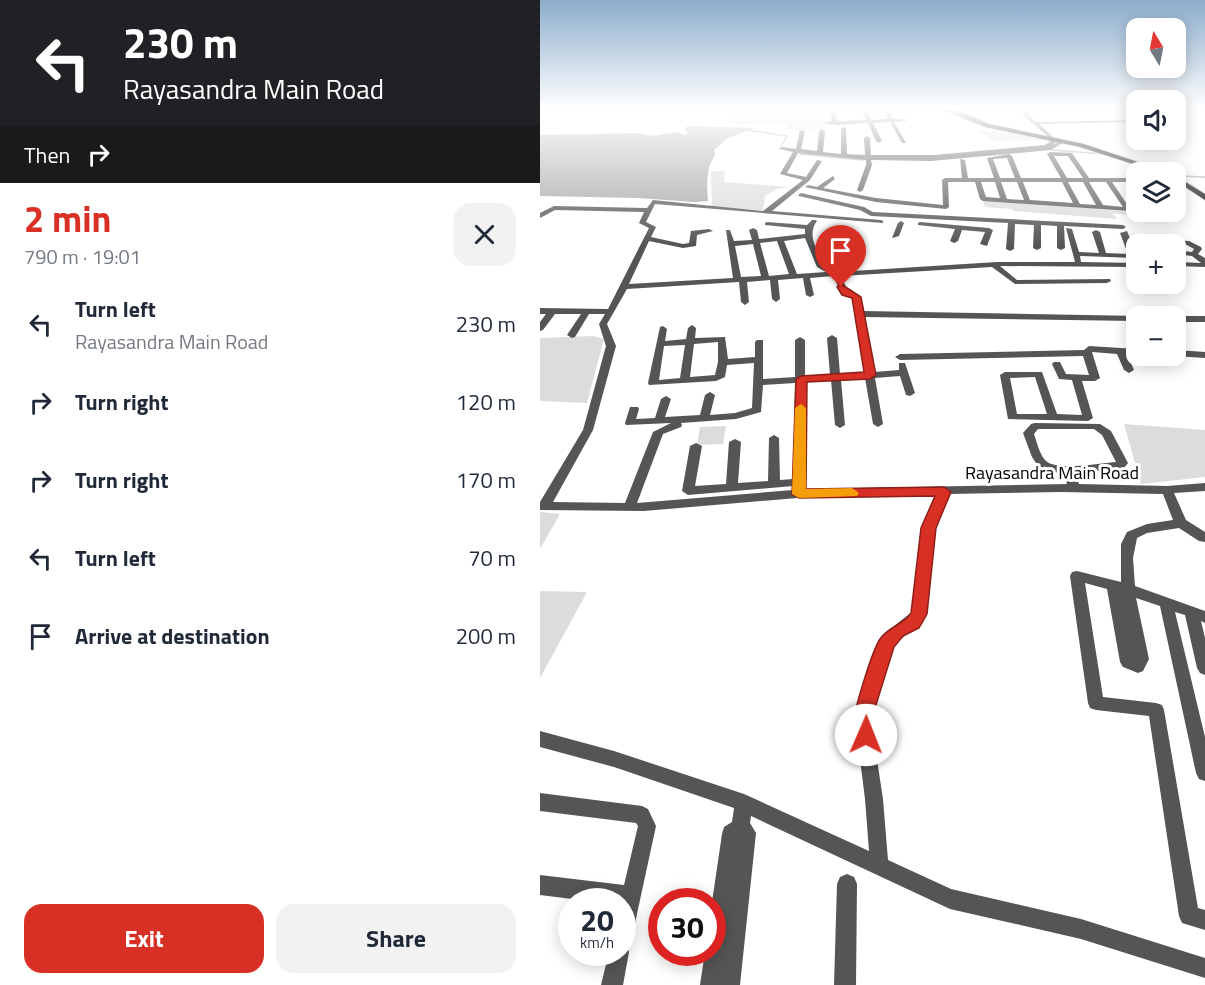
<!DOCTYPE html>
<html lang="en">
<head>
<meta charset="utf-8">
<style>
	:root { --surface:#fff; --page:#f2f2f3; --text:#1f2937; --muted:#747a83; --accent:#d93025 }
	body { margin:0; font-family:"Titillium Web",sans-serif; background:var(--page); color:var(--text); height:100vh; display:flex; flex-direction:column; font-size:22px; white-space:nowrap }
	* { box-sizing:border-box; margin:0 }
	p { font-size:20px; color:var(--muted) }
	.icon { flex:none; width:33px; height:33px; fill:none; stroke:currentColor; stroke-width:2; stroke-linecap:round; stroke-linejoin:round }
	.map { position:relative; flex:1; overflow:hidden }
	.sheet { display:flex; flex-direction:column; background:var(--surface); width:540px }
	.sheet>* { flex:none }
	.banner { background:#202124; color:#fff; overflow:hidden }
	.needle { width:39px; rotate:350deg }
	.tools { position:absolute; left:586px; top:18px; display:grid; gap:12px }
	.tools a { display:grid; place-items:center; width:60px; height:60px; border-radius:12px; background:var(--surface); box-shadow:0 3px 15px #0003; font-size:30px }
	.speed { position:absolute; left:18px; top:888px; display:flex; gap:12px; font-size:30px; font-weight:700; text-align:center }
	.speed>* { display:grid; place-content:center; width:78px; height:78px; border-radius:50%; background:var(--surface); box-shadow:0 3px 15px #0003; line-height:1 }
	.speed small { font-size:15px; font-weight:400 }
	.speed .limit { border:9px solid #d22; background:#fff; color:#111 }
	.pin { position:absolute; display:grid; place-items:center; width:51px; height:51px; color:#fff; margin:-62px -26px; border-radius:50% 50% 50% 0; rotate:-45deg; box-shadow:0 0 6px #0007 }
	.pin .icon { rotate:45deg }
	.me { position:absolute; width:66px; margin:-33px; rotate:1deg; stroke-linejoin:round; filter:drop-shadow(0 0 4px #0008) }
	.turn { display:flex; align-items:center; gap:21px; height:126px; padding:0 24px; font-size:27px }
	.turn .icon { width:78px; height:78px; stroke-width:2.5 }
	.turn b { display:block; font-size:42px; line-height:51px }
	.then { display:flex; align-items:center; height:57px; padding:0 24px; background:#0003; gap:12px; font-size:22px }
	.round { display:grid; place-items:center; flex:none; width:63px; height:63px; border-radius:18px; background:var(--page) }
	.overview { display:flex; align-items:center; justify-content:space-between; height:102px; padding:0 24px }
	h1 { font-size:36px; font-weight:700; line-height:45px; color:var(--accent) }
	.action { display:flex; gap:12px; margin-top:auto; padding:12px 24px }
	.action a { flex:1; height:69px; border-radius:18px; background:var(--accent); color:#fff; font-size:24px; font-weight:700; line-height:69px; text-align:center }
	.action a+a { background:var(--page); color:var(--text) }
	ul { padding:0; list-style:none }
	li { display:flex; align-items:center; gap:18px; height:78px; padding:0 24px }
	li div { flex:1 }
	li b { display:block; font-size:22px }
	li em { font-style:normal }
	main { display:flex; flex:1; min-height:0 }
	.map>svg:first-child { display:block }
	.green { fill:#dcdcdc }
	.water { fill:#a3a3a3 }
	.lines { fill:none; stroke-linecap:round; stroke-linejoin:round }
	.stream { stroke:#a3a3a3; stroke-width:1.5 }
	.major-casing { stroke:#dbdbdb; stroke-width:2 }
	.minor { fill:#555; fill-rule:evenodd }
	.major { fill:#000; fill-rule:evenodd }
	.route { fill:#d93025; stroke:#8d1f18; stroke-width:1.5 }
	.slow { fill:#f59e0b }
	.labels { text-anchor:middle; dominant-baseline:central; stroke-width:6; stroke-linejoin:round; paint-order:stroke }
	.street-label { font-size:18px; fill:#000; stroke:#fff }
</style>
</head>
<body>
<main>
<section class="sheet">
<div class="banner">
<div class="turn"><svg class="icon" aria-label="left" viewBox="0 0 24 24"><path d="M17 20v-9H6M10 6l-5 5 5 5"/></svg><div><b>230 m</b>Rayasandra Main Road</div></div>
<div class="then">Then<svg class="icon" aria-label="right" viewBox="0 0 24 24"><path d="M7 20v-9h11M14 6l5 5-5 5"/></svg></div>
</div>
<div class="overview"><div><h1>2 min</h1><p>790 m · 19:01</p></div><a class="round"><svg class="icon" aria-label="close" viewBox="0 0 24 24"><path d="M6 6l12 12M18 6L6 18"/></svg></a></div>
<ul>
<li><svg class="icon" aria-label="left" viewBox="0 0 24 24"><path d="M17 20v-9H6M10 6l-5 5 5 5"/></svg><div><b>Turn left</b><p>Rayasandra Main Road</p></div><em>230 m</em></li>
<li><svg class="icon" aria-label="right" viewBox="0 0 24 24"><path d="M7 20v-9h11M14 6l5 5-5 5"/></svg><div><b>Turn right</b></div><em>120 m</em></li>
<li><svg class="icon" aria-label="right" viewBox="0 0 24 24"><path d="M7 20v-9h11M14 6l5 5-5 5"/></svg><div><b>Turn right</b></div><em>170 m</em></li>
<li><svg class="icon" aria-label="left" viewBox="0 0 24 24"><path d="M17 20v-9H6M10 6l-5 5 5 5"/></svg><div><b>Turn left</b></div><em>70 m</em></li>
<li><svg class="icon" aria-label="arrive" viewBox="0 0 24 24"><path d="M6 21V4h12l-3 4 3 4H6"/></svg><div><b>Arrive at destination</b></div><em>200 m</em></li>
</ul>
<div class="action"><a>Exit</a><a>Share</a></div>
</section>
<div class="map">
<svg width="665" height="985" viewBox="0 0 665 985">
	<rect width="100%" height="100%" fill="#fff"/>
	<!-- green -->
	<path class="green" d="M198 107H286L285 129H246L250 124H190Z
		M437 131H454L506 140 454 141Z
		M171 171H185L184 182 249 187 237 189 225 196 223 210 172 208Z
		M443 201H471L622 215V218L572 213 577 219 473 211V209L445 207Z
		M53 336 64 339 47 403 0 401V338Z
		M584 424 665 430V477L601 484Z
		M186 426 183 444 157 445 160 427Z
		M0 512 20 514 0 549Z
		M0 591 47 592 0 678Z"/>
	<!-- water -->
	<path class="water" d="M150 126 214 128 186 139 174 150 175 155C165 170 167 185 168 201L155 202 97 198 0 196V135L99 133 113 136 137 132 145 135 148 133 145 130 146 127Z"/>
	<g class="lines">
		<!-- stream -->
		<path class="stream" d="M207 130 247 136 241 147
			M511 150 565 154
			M260 154 323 160
			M640 176 665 177"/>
		<defs>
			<path id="major" d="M396 107 422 112 449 124 544 144 628 172H618L540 147 445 127Z
				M636 176 665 194V200L636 181Z"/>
		</defs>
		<!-- major casing -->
		<use href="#major" class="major-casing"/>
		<!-- minor -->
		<path class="minor" d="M325 107 331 120 348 119 341 107H346L353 119H366V121L354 122 366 143H362L350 122 333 123 342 141 339 143 336 141 328 123 295 125 282 123 292 121 289 108ZM321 109 326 120 297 121 294 110Z
			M487 111 489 112 487 114 496 122 597 120V122L499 124 514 138 519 139 513 145 521 140 526 141 511 150 391 161 331 160 332 165 323 190 320 192 317 190 326 165V160L258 153 247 173 266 177 277 160 282 161 270 180 232 211 341 220 343 221V223L115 204 106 222 116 227 111 237 143 244 149 243 151 231 169 229 173 231 157 235 156 246 143 248 109 241 89 284 193 278 186 230H190L194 241 212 240 209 230 213 228 217 230 219 239 265 234V229L225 225V223L227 222 267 225 272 220H276L277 221C266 235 278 251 284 266L297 272 457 262H535L526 228 532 229 539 252 559 253 552 232 556 230 560 232 566 253 588 254 580 233 587 231 597 256 596 258 540 256 541 262 597 263V267L460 266 477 280 570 279 571 281 567 283 475 284 452 267 301 276 308 291 320 297 323 311 600 316H597V321L324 317 334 372 359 370V363H365L375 393 370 396 366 395 360 376 335 378 343 424 338 427 333 424 325 378 301 380 305 425 300 428 295 425 291 380 265 382V489L527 484 524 474 500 469 492 457 483 433 491 424 495 423 560 424 571 431 588 463 584 468 580 469 536 473 539 484 627 486 665 483V491L634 493 646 520 665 532V542L659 541 639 528 607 533 597 538 593 558 595 586 665 611V623L661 621 665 638V675L660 673 657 668 645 615 635 612 665 737V781L659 779 656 773 620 606 596 598 609 659 603 671 598 673 583 667 580 662 567 589 545 583 563 697 616 703 622 705 624 710 658 908 665 910V930L642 923 639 916 609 716 556 710 550 708 548 703 530 576 532 572 537 571 581 582V544L587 532 607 524 633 520 623 494 522 492 409 494 395 528 386 614 377 626 352 646 341 680 331 720 343 799 348 860 411 889 541 919 665 958V978L541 939 410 909 211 816 210 823 216 833 200 985H160L165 952H172V902L182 834 184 827 192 822 194 808 74 767 0 747V731L74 751 204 794 329 851 325 799 315 720 325 680 338 644 345 633 372 612 383 528 397 494 269 497 104 511 0 510V502L43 430 66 346 59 324 65 314H49L35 337 32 338 27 335 41 314H15L3 330 0 331V322L6 314H0V308L68 309 109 228 99 223 104 212 15 210 0 218V213L14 206 107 208 113 200 223 211 263 180 240 174 253 152 239 149 242 147 256 149 260 130 265 131 261 149 277 151 279 131 282 129 285 131 283 152 301 154V128L306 127 307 154 325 155 324 138 327 136 330 138 331 155H394L505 145 512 140 481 113ZM265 238 277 267 286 272 257 274 244 241ZM237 241 249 274 229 276 220 243ZM213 244 221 276 201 277 195 246ZM293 276 302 295 312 298 324 372 300 374 297 338 292 335 287 338 290 375 265 376V340L260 337 255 340V377L223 379V340H217L215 342V357L188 359 185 337 155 338 156 328 152 325 148 328 146 339 125 341 127 329 123 326 120 327 108 383 109 385 176 381 185 377 187 365 214 363 212 408 195 413 170 415 175 395 170 392 165 395 160 415 125 417 131 399 126 396 121 399 115 418 96 419 99 409 98 407H90L85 423 86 425 131 423 113 432 85 503 13 502 53 430 76 346 67 324 87 289 199 282 201 302 205 305 209 302 207 282 230 280 232 299 236 302 240 299 238 280 263 278 266 295 270 297 274 295 270 278ZM178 342V362L175 375 150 377 154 344ZM145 345 140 378 119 380 124 346ZM255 383 253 479 240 480 239 438 234 435 229 438 228 481 198 483 201 442 195 439 189 442 186 484 155 486 162 446 156 443 150 446 142 491 148 495 253 486V490L97 503 123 434 141 427 142 425 141 423 196 419 221 412 223 385ZM498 429H554L562 435 576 462C561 463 515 472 505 460 499 453 497 442 494 434Z
			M510 152 532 153 549 178H597V182H572L591 210 590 211 443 201 440 199 435 182H408L409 207 406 209 336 202 265 187 268 185 277 187 293 176 295 179 283 188 336 198 403 205 402 180 405 178H422L420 159 425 160 428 178H454L447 158 469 154 472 156 481 178H521L507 154ZM514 156H528L543 178H527ZM467 158 475 178H460L453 159ZM441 182H455L460 198 446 197ZM461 182H477L484 200 467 199ZM483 182H522L533 203 490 200ZM528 182H543L556 205 540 204ZM549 182H566L583 207 563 205Z
			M261 193 324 207 333 212 583 225 586 227 583 229 524 226 525 248 521 250 517 248V226L501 225V248L497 250 493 248 494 225 475 224 474 249 470 251 466 249 468 223 331 216 320 210 259 196 258 195Z
			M361 221 364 223 359 236 352 238 358 223Z
			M380 222 449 228 453 230 447 246 440 244 445 232 422 230 418 241 414 243 410 241 415 229 378 225V223Z
			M591 238 615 244H604L590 240Z
			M630 240 649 241 661 247 662 249 658 254 665 258V267L636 266V262L661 263 652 256 636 254V250L652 252 654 249 647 245 630 244Z
			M636 316H665V322H636Z
			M549 346 597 349V355L587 354 594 370 589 373 584 370 577 354 552 352 560 378 555 381H542L553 418 548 421 468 419 460 375 465 372H502L517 414 542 415 532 380 519 379 512 364 514 362H520L526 374 549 375 543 356 360 360 355 357 360 354 544 350ZM495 377 507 414H477L470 378Z
			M636 350 665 352V358L635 356Z
			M0 793 102 806 108 809 116 826 92 937 89 944 87 945 89 952 83 985H61L69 952H82V902H56L0 895V875L84 885 98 826 96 823 0 811Z
			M307 874 314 877 317 884 316 985H294L297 884 300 877Z"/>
		<!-- major -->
		<use href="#major" class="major"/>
	</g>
	<!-- sky -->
	<linearGradient id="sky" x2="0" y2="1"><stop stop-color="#8cadcc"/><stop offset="0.44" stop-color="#fff"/><stop offset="1" stop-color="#fff" stop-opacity="0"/></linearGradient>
	<rect width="665" height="245" fill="url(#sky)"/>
	<!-- route -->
	<path class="route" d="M301 284 321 297 336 375 330 379 267 382 266 489 404 487 411 492 396 528 387 614 379 628 363 636 354 647 335 708V735L332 741 326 744 319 741C316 734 314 726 314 719 316 704 332 651 340 639 348 627 363 625 371 613L381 528 395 496 259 498 252 494 256 379 261 376 324 372 312 298 302 295 297 287Z"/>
	<!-- slow -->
	<path class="slow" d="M261 404 266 408V489L312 488 319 493 317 496 259 498 252 494 255 408Z"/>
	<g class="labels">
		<!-- street labels -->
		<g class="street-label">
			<text x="512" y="472">Rayasandra Main Road</text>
		</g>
	</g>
</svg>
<div class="tools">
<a><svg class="needle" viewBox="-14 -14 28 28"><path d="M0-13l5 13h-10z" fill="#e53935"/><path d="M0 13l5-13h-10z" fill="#747a83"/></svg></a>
<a><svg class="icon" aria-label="sound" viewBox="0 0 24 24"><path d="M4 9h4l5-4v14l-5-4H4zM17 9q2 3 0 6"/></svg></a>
<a><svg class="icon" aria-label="layers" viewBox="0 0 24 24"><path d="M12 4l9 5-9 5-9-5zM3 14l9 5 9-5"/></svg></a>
<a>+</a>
<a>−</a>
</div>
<div class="speed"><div>20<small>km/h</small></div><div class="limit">30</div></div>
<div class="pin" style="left:301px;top:287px;background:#d93025"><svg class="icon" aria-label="arrive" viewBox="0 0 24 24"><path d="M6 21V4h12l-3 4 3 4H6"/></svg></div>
<svg class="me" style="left:326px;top:735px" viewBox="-20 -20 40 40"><circle r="19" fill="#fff"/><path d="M0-13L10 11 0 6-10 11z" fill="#d93025"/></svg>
</div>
</main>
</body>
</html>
